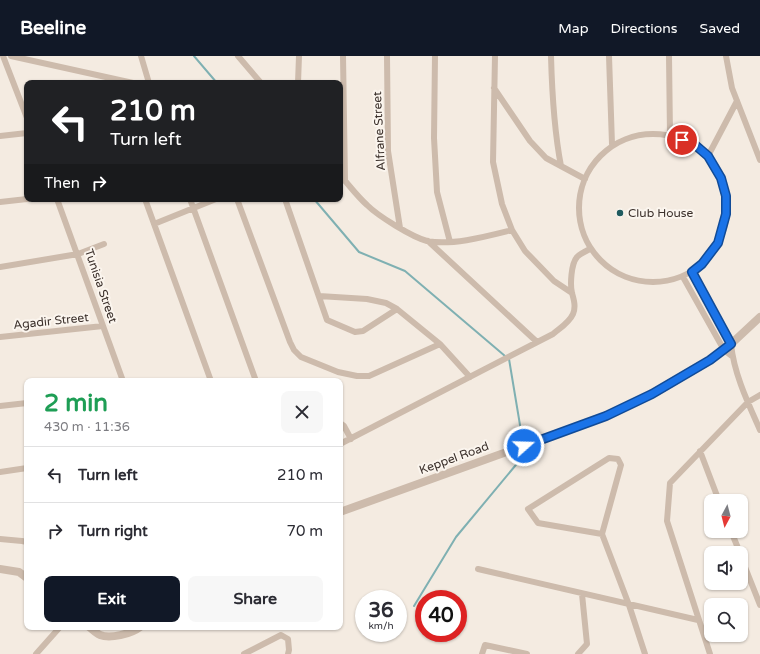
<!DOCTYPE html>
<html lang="en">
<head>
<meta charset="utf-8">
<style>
	:root { --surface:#fff; --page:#f7f7f7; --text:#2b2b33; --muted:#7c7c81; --line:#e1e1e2; --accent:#111827 }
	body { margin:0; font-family:"Varela Round",sans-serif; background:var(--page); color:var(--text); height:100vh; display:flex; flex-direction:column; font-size:15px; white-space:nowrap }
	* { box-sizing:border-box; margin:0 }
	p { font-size:13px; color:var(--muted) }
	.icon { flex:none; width:22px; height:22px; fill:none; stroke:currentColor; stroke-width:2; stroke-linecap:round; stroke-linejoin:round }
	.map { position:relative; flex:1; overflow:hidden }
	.sheet { position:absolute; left:24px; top:322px; width:319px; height:252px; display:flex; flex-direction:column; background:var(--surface); border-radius:8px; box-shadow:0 1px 3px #0004 }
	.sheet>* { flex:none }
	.banner { position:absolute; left:24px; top:24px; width:319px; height:122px; border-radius:8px; box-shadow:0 1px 3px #0004; background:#202124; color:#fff; overflow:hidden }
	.needle { width:26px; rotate:187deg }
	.controls { position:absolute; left:704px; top:438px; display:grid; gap:8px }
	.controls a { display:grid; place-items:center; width:44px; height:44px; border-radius:8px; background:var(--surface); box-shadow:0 1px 3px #0004; font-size:20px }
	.speed { position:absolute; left:355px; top:534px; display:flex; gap:8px; font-size:20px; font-weight:700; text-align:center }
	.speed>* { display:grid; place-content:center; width:52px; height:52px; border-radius:50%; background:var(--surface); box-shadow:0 1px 3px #0004; line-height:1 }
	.speed small { font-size:10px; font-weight:400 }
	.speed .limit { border:6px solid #d22; background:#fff; color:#111 }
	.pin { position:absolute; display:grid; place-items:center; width:34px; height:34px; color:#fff; margin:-17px; border:2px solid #fff; border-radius:50%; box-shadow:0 1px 4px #0007 }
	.me { position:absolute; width:44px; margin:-22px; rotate:70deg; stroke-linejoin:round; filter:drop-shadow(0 0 3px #0008) }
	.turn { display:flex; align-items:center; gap:14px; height:84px; padding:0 20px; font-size:18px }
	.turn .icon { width:52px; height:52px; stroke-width:2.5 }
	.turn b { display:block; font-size:28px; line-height:34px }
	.then { display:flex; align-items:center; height:38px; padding:0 20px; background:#0003; gap:8px; font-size:15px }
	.round { display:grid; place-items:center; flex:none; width:42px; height:42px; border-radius:8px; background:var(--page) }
	.summary { display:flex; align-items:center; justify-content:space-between; height:68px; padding:0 20px }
	h1 { font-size:24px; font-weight:800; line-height:30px; color:#1e9e55 }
	.button { display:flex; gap:8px; margin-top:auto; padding:8px 20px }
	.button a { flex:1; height:46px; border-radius:8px; background:var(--accent); color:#fff; font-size:16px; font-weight:800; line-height:46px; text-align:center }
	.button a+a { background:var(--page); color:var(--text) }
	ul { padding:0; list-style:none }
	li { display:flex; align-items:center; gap:12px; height:56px; padding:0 20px; border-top:1px solid var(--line) }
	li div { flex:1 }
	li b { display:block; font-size:15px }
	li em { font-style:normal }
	header { display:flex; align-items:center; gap:24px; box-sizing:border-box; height:56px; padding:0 20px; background:var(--accent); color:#fff }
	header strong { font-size:19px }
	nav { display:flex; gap:22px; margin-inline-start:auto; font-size:14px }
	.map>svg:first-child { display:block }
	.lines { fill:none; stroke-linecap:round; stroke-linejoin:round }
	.stream { stroke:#7fb0b2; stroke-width:2 }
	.minor { stroke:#cdbbac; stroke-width:6 }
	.tertiary { stroke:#cdbbac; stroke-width:8 }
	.route-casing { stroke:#114b97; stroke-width:10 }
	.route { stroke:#1a73e8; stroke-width:7 }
	.poi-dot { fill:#1f5a5e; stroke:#fbf5ee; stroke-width:1.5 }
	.labels { text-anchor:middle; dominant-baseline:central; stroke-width:4; stroke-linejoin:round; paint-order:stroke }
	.street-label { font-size:12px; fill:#3b302b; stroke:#fbf5ee }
	.poi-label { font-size:12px; fill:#3b302b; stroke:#fbf5ee; text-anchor:start }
</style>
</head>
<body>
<header>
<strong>Beeline</strong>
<nav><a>Map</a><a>Directions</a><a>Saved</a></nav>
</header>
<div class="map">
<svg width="760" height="598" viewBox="0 0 760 598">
	<rect width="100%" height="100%" fill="#f4ebe1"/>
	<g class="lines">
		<!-- stream -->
		<path class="stream" d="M194 0 217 27
			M314 143 359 196 405 215 505 300
			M509 303 523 387
			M414 550 456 481 520 404 525 395 524 392"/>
		<!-- minor -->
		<path class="minor" d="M3 0 27 62
			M11 0 133 27
			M141 0 149 27
			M238 0 261 27
			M343 0 345 125
			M387 0 388 95 400 172
			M435 0 434 82 437 136 450 186
			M495 0 493 106 502 148 512 174 525 195 554 225 572 237
			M551 0C552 37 554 74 561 110
			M609 0 612 88
			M669 0 670 79
			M726 0 732 32 760 104
			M298 27 299 0
			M494 32 530 85 546 102 585 123
			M579 152a74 74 0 1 1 148 0a74 74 0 1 1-148 0Z
			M0 80 27 77
			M708 100 737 45
			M340 119C349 129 357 140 367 149 378 160 412 181 427 185 452 190 488 180 512 174
			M57 143 123 325
			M145 143 211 325
			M190 143 256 325
			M237 143 290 286 294 294 301 301 338 316 357 320H369L440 288
			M285 143 327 264 355 276 363 275 397 253
			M0 146 27 143
			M154 168 216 143
			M428 185 537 286
			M0 211 78 198 104 188
			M692 216 731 288C734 318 748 347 760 374
			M683 221 724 294 732 300
			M319 240 367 243 386 247 397 253 440 288 470 321
			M0 281 103 270
			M0 350 27 347
			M340 367 344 370 351 383
			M340 388 553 278C560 272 569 267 573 258 576 251 574 244 572 237 570 229 571 208 577 201 580 198 586 195 590 193
			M700 395 719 445
			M0 416 27 412
			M731 475 740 497
			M602 478 538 467 528 453 609 402 618 403 621 409 602 478 629 549 645 598
			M0 483 22 485 27 486
			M741 501 760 549
			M478 513 698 564
			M36 598 60 571
			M244 598 281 579 288 583 289 594 288 598
			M482 598 485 589 527 598
			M578 598 587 588 582 538
			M710 598 667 465 670 427 748 346 760 339"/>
		<!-- tertiary -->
		<path class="tertiary" d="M340 456 606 360 653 338 710 304 731 288 760 261
			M0 513 19 516 27 522
			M89 571C92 573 96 577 100 579 110 583 131 578 140 571"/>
	</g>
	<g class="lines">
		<defs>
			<path id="route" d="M524 390 606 360 652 338 710 304 731 288 692 216 702 208 718 187 726 158V140L721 122 708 100 694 88 682 84"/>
		</defs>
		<!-- route casing -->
		<use href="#route" class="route-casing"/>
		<!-- route -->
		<use href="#route" class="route"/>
	</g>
	<!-- markers -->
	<circle class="poi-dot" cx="620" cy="157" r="4"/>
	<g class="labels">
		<!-- street labels -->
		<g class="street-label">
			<text transform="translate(379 75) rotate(-93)">Alfrane Street</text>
			<text transform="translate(101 230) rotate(71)">Tunisia Street</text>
			<text transform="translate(51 265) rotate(-6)">Agadir Street</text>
			<text transform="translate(454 402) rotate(-20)">Keppel Road</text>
		</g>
		<!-- poi labels -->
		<g class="poi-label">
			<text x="628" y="157">Club House</text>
		</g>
	</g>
</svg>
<div class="controls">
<a><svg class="needle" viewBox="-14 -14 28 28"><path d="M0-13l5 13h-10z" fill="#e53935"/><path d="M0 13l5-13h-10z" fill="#7c7c81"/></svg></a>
<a><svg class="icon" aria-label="sound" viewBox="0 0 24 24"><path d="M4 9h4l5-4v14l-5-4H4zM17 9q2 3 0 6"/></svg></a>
<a><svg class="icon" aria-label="search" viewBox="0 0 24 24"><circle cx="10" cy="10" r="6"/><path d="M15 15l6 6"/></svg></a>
</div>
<div class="speed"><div>36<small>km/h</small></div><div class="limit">40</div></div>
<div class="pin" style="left:682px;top:84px;background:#d93025"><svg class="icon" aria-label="arrive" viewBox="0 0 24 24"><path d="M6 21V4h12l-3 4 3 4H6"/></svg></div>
<svg class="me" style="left:524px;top:390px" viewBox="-20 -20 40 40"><circle r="17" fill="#1a73e8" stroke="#fff" stroke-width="3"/><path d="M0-11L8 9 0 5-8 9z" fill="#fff"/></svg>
<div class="banner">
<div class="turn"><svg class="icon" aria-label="left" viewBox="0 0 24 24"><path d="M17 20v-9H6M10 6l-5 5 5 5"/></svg><div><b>210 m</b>Turn left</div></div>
<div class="then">Then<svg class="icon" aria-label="right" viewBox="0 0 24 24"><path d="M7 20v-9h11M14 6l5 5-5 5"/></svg></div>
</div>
<section class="sheet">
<div class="summary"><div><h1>2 min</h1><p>430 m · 11:36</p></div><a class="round"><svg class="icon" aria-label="close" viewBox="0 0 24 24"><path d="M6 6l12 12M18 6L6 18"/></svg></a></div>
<ul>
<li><svg class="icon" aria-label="left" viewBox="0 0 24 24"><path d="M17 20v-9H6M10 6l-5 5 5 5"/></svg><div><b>Turn left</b></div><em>210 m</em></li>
<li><svg class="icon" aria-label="right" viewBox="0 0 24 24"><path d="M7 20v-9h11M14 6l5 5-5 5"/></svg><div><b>Turn right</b></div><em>70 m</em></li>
</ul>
<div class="button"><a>Exit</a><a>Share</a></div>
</section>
</div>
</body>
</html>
